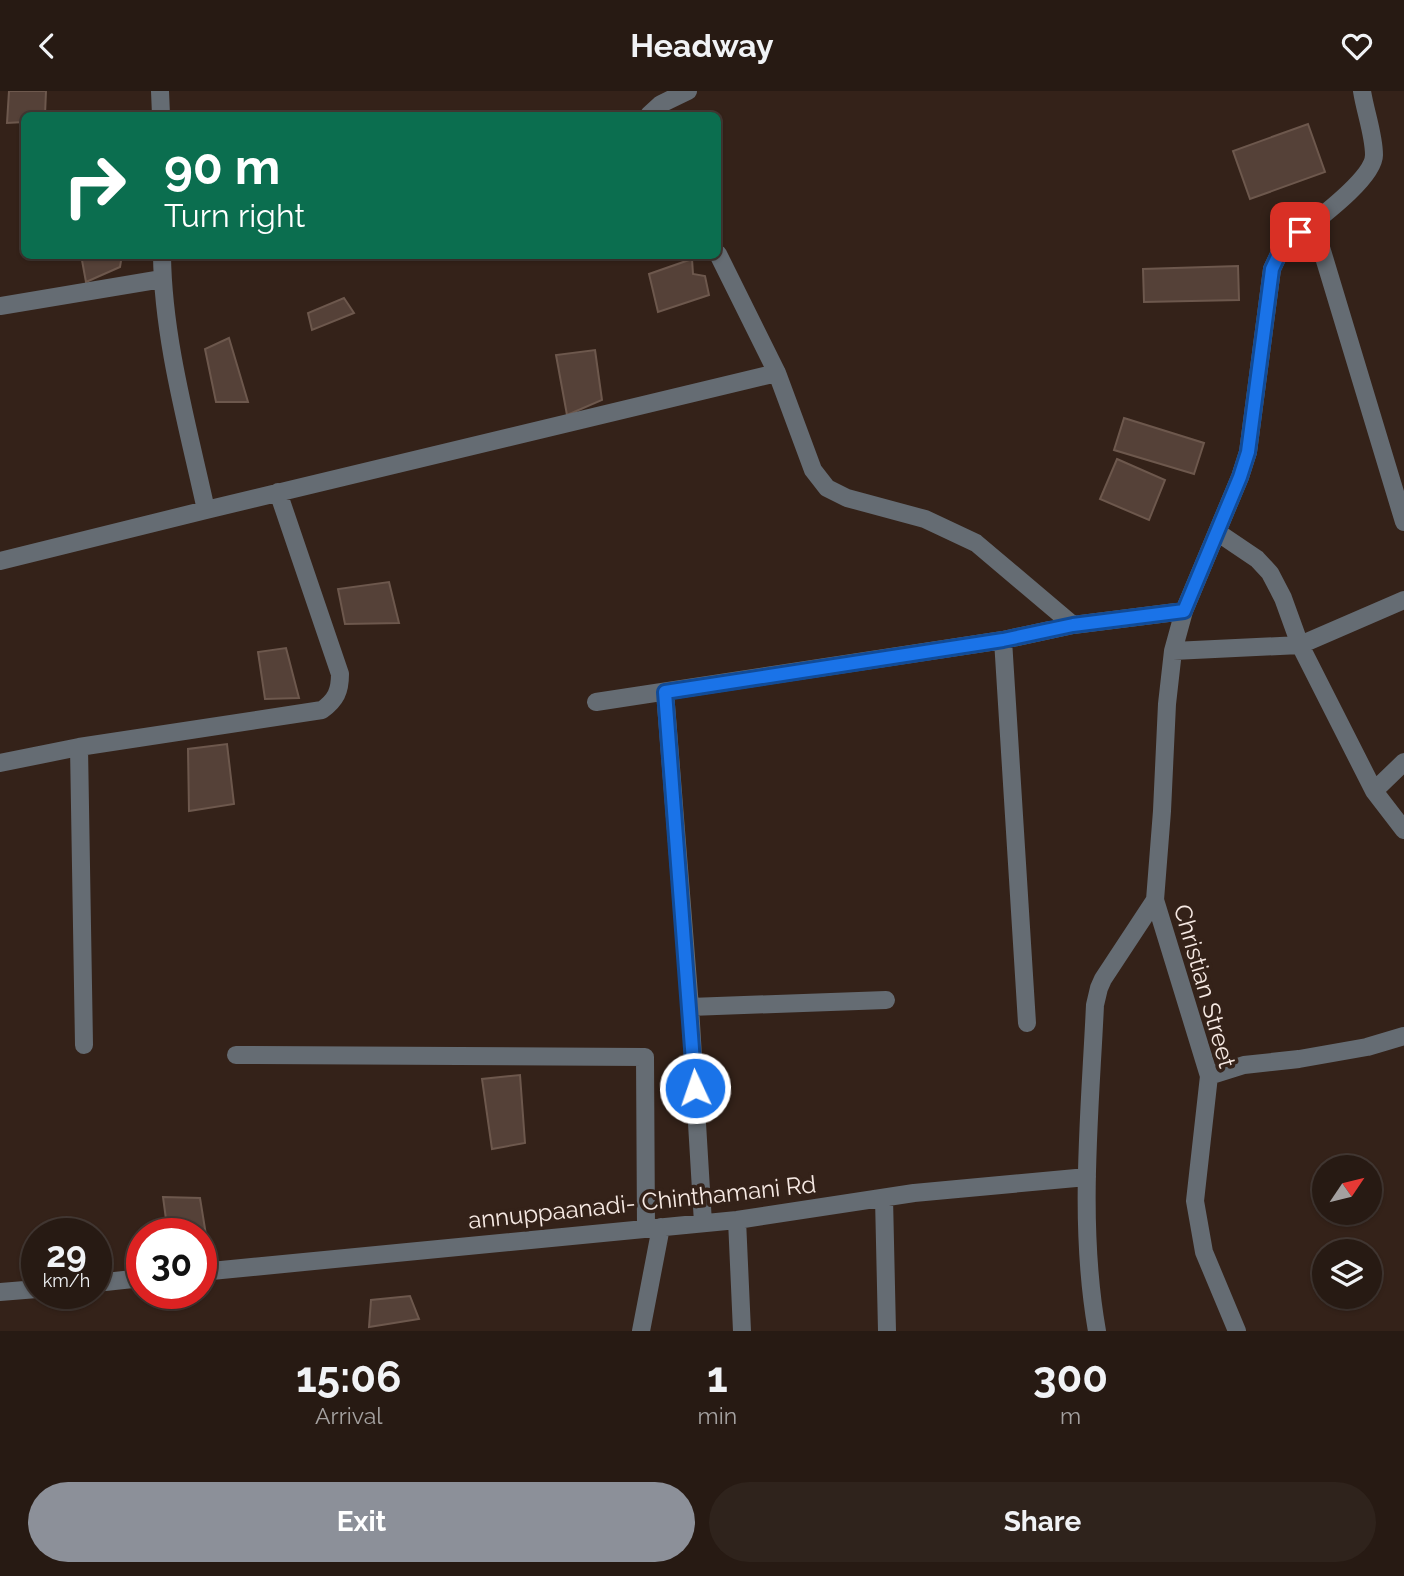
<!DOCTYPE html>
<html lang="en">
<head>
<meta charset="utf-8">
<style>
	:root { --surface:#271a13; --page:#2f231c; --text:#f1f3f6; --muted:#a4a1a0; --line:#433833; --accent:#8c9099 }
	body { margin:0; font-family:Raleway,sans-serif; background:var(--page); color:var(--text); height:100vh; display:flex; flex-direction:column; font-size:26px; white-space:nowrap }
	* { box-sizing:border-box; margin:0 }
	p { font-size:23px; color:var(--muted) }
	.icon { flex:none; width:38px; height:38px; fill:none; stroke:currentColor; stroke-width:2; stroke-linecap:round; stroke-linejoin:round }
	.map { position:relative; height:1240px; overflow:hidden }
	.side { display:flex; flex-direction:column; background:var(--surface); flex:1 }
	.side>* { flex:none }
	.top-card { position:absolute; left:21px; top:21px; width:700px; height:147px; border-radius:10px; box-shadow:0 2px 5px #0004,0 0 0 2px var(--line); background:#0b6e4f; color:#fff; overflow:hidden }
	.needle { width:46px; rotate:55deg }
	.fabs { position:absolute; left:1312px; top:1064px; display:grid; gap:14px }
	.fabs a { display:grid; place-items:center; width:70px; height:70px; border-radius:50%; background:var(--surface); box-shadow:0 2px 5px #0004,0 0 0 2px var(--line); font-size:35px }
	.speed { position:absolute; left:21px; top:1127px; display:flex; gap:14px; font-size:35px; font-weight:700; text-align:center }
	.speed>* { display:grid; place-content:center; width:91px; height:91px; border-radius:50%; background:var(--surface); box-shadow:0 2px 5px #0004,0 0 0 2px var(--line); line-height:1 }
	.speed small { font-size:18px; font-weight:400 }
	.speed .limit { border:10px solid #d22; background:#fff; color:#111 }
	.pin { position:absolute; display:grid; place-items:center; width:60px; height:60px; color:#fff; margin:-30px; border-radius:14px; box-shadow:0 4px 10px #0006 }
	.me { position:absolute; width:77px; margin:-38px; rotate:357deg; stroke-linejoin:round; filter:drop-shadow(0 0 5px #0008) }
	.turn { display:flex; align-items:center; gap:24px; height:147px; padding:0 28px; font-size:32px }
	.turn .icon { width:91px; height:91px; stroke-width:2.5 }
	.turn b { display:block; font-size:49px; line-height:60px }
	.eta { display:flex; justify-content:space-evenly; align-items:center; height:119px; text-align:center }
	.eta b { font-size:42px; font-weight:700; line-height:49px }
	.action { display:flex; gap:14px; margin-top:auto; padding:14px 28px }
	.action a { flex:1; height:80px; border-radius:42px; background:var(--accent); color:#fff; font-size:28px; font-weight:700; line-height:80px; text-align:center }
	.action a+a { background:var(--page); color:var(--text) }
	header { display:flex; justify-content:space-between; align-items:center; height:91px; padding:0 28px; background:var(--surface); font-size:32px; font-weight:700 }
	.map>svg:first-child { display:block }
	.building { fill:#554138; stroke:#6d584d; stroke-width:2 }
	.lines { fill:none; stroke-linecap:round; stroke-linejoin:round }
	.minor { stroke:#656c73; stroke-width:18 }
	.route-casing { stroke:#114b97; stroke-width:18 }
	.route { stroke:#1a73e8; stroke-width:12 }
	.labels { text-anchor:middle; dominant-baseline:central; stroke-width:7; stroke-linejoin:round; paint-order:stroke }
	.street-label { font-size:24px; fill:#f6e9e3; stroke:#342219 }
</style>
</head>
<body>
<header><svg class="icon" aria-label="back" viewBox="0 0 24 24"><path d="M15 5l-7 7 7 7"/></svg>Headway<svg class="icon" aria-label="heart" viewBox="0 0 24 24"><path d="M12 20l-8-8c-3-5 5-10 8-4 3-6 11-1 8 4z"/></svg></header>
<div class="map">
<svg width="1404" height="1240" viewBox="0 0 1404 1240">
	<rect width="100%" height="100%" fill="#342219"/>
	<!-- building -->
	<path class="building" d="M9 0H46L45 24H24V31L7 32Z
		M1308 33 1325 81 1250 108 1233 60Z
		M81 164H122L120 176 86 191Z
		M692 168 693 183 705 185 709 204 658 221 649 183Z
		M1238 175 1239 209 1144 211 1143 178Z
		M344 207 354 222 312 239 308 222Z
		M229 247 248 311H216L205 258Z
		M595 259 602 309 567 324 556 264Z
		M1124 327 1204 352 1194 383 1114 359Z
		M1117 368 1165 389 1149 429 1100 408Z
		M389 491 399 532 345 533 338 498Z
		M286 557 299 607 265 608 258 561Z
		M227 653 234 713 189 720 188 658Z
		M520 984 525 1052 492 1058 482 988Z
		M163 1106 200 1107 212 1181 201 1182V1143H168Z
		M410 1205 419 1228 369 1236 371 1209Z"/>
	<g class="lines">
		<!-- minor -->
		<path class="minor" d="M160 0 161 24
			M649 24 661 13 688 0
			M1313 130 1404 431
			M718 163 777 282 813 379 827 397 847 407 925 428 976 452 1073 534 1184 520
			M162 164C163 249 188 336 206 419
			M0 215 162 188
			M1217 441 1257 468 1270 482 1283 507 1300 554 1374 700 1404 739
			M0 470 206 419 777 282
			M1003 549 1027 932
			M1173 560 1300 554 1404 509
			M665 601 690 916 703 1132
			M596 611 1003 549 1073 534
			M79 656 84 954
			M0 672 79 656 322 619C336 609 340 600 340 583L278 401
			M1374 700 1404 671
			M1155 809 1209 985 1195 1110 1204 1161 1237 1240
			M690 916 886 909
			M236 964 645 966 646 1138
			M1209 985 1244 974 1299 968 1367 956 1404 945
			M884 1107 887 1240
			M737 1129 742 1240
			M201 1181 737 1129 914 1102 1087 1086
			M96 1192 142 1187
			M0 1201 37 1198
			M641 1240 661 1136
			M1097 1240C1078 1133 1090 1022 1095 914L1099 897 1103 888 1155 809 1162 720 1167 613 1173 560 1184 520 1240 386 1248 361 1272 178 1280 161 1288 152C1308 135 1374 89 1374 64 1374 44 1365 20 1362 0"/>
	</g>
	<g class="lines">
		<defs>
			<path id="route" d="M695 997 665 601 1003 549 1073 534 1184 520 1240 386 1248 361 1272 178 1280 161 1300 141"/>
		</defs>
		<!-- route casing -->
		<use href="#route" class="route-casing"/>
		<!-- route -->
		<use href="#route" class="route"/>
	</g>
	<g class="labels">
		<!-- street labels -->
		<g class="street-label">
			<text transform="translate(1205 895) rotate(74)">Christian Street</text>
			<text transform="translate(642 1111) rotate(-6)">annuppaanadi- Chinthamani Rd</text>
		</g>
	</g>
</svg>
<div class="fabs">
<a><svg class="needle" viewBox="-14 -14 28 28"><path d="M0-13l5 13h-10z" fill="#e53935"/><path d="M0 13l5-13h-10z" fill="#a4a1a0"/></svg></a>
<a><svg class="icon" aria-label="layers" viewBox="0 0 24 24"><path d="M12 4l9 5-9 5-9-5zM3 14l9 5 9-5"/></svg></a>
</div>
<div class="speed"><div>29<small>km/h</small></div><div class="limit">30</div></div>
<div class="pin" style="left:1300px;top:141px;background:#d93025"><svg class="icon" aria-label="arrive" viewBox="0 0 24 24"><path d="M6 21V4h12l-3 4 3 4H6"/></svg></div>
<svg class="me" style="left:695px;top:997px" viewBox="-20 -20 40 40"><circle r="17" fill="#1a73e8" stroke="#fff" stroke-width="3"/><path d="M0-11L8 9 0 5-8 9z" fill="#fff"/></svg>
<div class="top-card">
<div class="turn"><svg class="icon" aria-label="right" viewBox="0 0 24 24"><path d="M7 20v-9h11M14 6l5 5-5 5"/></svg><div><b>90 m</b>Turn right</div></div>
</div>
</div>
<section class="side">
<div class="eta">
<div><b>15:06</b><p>Arrival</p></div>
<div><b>1</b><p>min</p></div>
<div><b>300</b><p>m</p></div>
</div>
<div class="action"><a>Exit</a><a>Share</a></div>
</section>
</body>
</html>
